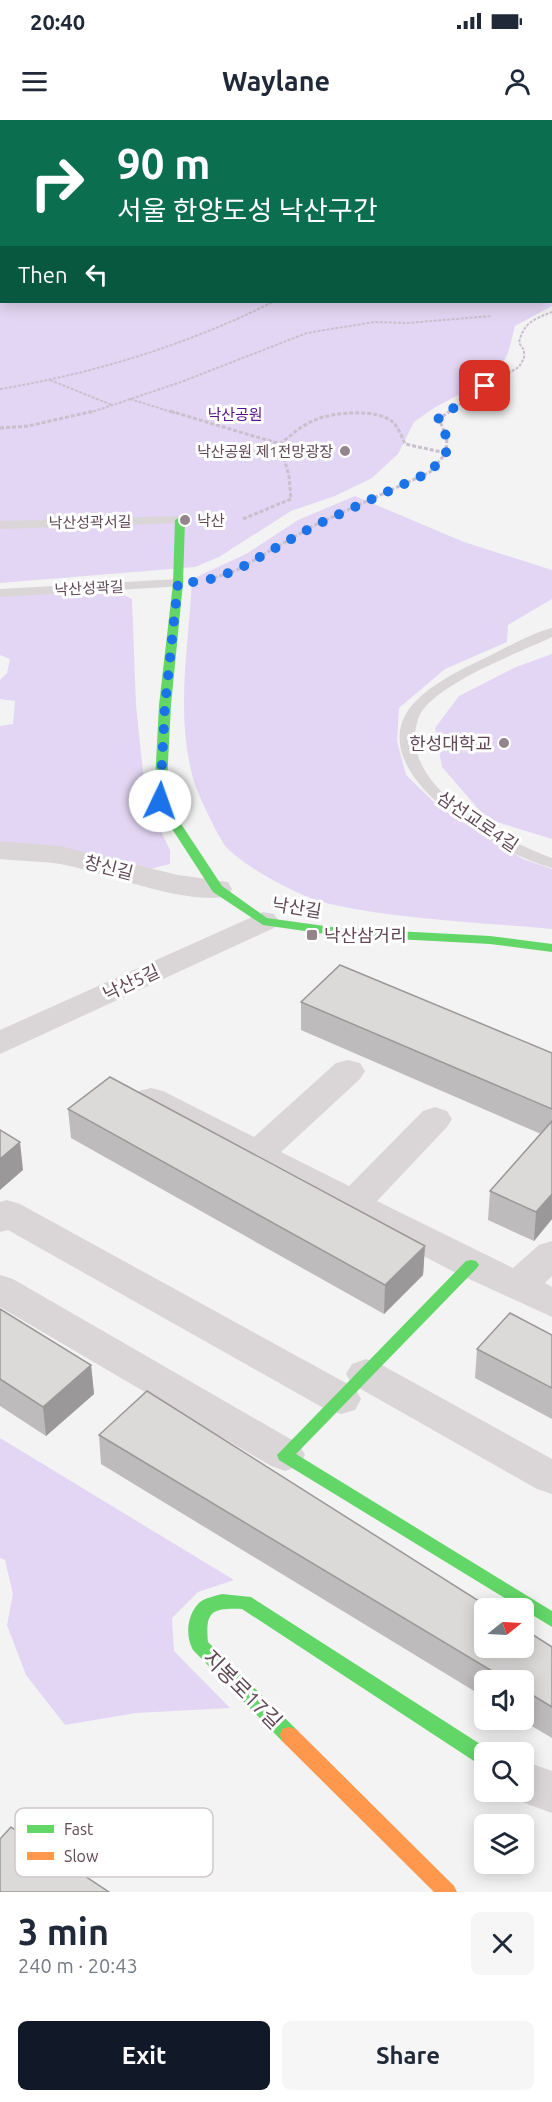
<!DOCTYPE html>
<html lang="en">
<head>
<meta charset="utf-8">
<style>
	:root { --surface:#fff; --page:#f6f6f7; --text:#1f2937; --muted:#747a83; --accent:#111827 }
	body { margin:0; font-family:Ubuntu,"Noto Sans KR",sans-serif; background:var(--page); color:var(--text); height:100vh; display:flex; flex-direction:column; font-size:22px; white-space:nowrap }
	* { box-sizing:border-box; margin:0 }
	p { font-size:20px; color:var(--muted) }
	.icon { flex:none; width:33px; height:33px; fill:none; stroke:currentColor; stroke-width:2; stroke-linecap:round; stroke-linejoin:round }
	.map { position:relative; height:1772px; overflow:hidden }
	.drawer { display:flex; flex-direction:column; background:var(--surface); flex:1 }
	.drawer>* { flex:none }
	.guide { position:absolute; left:0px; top:0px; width:552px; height:183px; box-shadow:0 3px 15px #0003; background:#0b6e4f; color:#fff; overflow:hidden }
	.needle { width:39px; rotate:72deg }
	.fabs { position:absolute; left:474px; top:1478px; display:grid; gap:12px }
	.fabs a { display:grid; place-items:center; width:60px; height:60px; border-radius:9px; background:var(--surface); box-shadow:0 3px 15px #0003; font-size:30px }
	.pin { position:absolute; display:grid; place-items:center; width:51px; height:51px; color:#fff; margin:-26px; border-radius:12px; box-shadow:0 3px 9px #0006 }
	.me { position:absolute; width:66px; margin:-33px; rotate:3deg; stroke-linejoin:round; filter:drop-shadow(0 0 4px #0008) }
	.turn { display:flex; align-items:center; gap:21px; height:126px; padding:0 18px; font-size:27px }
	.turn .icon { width:78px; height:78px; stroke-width:2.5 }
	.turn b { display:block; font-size:42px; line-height:51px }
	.then { display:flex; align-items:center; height:57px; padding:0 18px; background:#0003; gap:12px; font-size:22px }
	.round { display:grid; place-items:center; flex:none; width:63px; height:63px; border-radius:9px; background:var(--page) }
	.headline { display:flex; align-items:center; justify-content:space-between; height:102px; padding:0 18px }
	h1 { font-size:36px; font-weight:700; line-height:45px }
	.action { display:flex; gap:12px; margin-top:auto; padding:12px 18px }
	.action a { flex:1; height:69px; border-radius:9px; background:var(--accent); color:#fff; font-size:24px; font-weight:700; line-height:69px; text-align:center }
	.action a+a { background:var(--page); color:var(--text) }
	.status { display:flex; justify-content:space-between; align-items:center; height:42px; padding:0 30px; background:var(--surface); direction:ltr }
	.status svg { height:16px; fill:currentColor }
	header { display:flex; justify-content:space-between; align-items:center; height:78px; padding:0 18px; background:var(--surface); font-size:27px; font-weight:700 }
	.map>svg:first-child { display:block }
	.green { fill:#e3d6f4 }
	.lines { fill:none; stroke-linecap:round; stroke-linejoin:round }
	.path-far1 { stroke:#c9bfcd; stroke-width:2; stroke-dasharray:3 1.5; stroke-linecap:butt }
	.path { stroke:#c9bfcd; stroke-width:3; stroke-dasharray:4 2; stroke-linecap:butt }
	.lane { fill:#dad6d8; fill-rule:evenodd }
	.street { fill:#dad6d8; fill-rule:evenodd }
	.fast { fill:#63d668; fill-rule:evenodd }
	.slow { fill:#ff974d; fill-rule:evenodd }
	.wall { fill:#bdbbbb }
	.shaded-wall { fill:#9a9898 }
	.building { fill:#dcd9d9; stroke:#9a9898; stroke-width:1.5 }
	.route { stroke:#1a73e8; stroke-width:10; stroke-dasharray:0 18 }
	.poi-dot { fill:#94848c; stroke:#fff; stroke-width:2 }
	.labels { text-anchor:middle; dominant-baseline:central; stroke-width:6; stroke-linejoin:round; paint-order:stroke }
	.far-park-label { font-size:15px; fill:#55108c; stroke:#fff }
	.far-poi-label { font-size:15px; fill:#614854; stroke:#fff; text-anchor:end }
	.far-street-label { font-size:15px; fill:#614854; stroke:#fff }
	.poi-label { font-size:18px; fill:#614854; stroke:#fff; text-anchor:end }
	.street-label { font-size:18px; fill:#614854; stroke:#fff }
	.near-street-label { font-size:21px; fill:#614854; stroke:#fff }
	.key { fill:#fff; stroke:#d0c8cc; stroke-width:1.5 }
	.key-label { font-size:16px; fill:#614854 }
</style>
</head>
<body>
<div class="status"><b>20:40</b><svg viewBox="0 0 49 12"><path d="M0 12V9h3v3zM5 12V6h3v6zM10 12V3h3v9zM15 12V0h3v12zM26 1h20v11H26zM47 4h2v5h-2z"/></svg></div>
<header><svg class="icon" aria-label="menu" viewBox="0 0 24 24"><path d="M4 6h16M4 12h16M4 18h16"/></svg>Waylane<svg class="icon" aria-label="person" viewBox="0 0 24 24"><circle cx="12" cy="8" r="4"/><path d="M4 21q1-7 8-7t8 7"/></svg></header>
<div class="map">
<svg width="552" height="1772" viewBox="0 0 552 1772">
	<rect width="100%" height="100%" fill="#f3f3f3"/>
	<!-- green -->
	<path class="green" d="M443 0H552V186L515 206 508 233 501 247 490 258 434 288 414 302 398 334 372 358 335 376 291 391 219 437 195 447 0 463V147L2 182H550V2L435 1Z
		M355 376 464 422 552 450V479L508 505 507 522 445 549 399 588 397 621 406 655 437 685 474 709 523 739 552 749V809C479 802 402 800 330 784 301 778 248 749 227 728 220 721 195 669 193 658 175 592 189 525 192 459L246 434 298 400Z
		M112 469 132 479 136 585 146 681 170 730V744L142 751 96 735 61 728 0 724V606L13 604 15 581 0 579V560L7 553 10 539 0 535V475Z
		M552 534V719L487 699 442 647 435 608 459 576 516 547Z
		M0 1318 234 1460 198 1472 172 1498 174 1531 230 1588 136 1593 65 1605 26 1555 7 1505 13 1474 5 1440 0 1438Z"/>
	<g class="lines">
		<!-- path-far1 -->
		<path class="path-far1" d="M50 260 112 285
			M0 269C96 253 186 225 273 182
			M130 279 175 293
			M89 293 181 262 307 213 374 202 408 203 492 196
			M448 293 485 266 519 247 524 238V230L519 223C523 203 534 199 552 192"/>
		<!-- path -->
		<path class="path" d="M170 291 280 324
			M0 308 28 306 94 291
			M243 399 291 379 289 356 280 324C291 315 302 305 315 300 333 292 379 288 394 303 399 309 402 317 405 324L446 333
			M208 460 237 450 313 406 430 352 446 333 447 318 439 299 450 291"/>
		<!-- lane -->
		<path class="lane" d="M0 13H2V19H0Z
			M0 77H2V83H0Z
			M2 108V115H0V109Z
			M180 396 186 400 184 403 0 409V401Z
			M178 459 183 460V466L0 477V469Z
			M552 508V517C516 534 445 560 422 591 416 600 415 612 415 622 420 677 506 721 552 738V748C521 740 493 722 467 705 431 682 373 630 413 584 432 563 460 550 485 538 506 528 529 514 552 508Z"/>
		<!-- street -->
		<path class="street" d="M16 0H34L35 2H17Z
			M0 721 60 726 178 755 228 762 232 769 228 776C184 786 106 752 60 744 41 741 20 741 0 739Z
			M263 792 274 794 279 801 274 808 0 934V910Z
			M348 940 360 943 365 951 360 959 281 1032 349 1066 423 991 435 987 447 991 452 999 447 1007 377 1081 513 1148 539 1125 552 1121V1156L545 1163 552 1167V1197L458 1154 139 987 134 979 139 971 151 968 163 971 254 1017 336 943Z
			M7 1080 20 1084 355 1268 361 1279 355 1290 341 1294 327 1290 8 1110 0 1112V1082Z
			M0 1155 13 1159 299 1324 305 1335 299 1346 285 1351 271 1346 0 1187Z
			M366 1239 380 1244 552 1339V1374L537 1369 352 1264 346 1254 352 1244Z
			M524 1641 552 1651V1693L508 1677 505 1671H524Z"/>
		<!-- fast -->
		<path class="fast" d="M180 397 185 400 183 463 171 585 166 681 222 766 267 798 339 808 490 816 552 824V832L490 824 339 816 263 805 213 772 154 681 159 585 173 463 175 400Z
			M471 1140 476 1141 479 1145 476 1149 296 1334 552 1491V1507L279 1340 277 1335 466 1141Z
			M222 1474 251 1477 491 1631 484 1632V1645L477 1643 242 1489C212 1488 205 1491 208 1522L296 1609 298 1615 296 1621 289 1623 282 1621 193 1530C185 1516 187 1495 199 1483 204 1478 215 1476 222 1474Z"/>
		<!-- slow -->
		<path class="slow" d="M289 1607 296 1609 454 1766 457 1772H434L282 1621 280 1615 282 1609Z"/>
	</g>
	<!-- wall -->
	<path class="wall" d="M173 0H411V2H174Z
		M301 882 552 933V1099L534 1121 488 1100 490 1071 541 1014 301 910Z
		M68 989 425 1126 423 1155 384 1194 71 1018Z
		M0 1189 91 1245 94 1274 46 1316 0 1286Z
		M552 1215V1299L475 1258 477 1229Z
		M99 1315 552 1527V1618L520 1599H524V1560H484V1577L101 1344Z"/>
	<!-- shaded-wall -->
	<path class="shaded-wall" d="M339 0H411V2H328Z
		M20 1022 23 1050 0 1070V1039Z
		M552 1074V1099L534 1121 536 1092Z
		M425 1126 423 1155 384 1194 385 1165Z
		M91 1245 94 1274 46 1316 43 1287Z"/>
	<!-- building -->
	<path class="building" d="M184 0H339L328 2H185Z
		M340 845 552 933V989L301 882Z
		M110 957 425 1126 385 1165 68 989Z
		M552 1001V1074L536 1092 490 1071Z
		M0 1010 20 1022 0 1039Z
		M0 1189 91 1245 43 1287 0 1259Z
		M510 1193 552 1215V1268L477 1229Z
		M147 1271 490 1488H484V1527H524V1509L552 1527V1587L524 1570V1560H507L99 1315Z
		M11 1707 109 1772H0V1719Z"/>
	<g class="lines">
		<!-- route -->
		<path class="route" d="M160 681 165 585 178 463 205 461 237 450 314 406 430 352 446 333 447 318 438 299 485 266"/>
	</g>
	<!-- markers -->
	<g class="poi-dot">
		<circle cx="345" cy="331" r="6"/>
		<circle cx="185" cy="400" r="6"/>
		<circle cx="504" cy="623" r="6"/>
		<rect x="306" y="809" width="12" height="12" rx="3"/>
	</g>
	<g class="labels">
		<!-- far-park labels -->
		<g class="far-park-label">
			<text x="235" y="294">낙산공원</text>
		</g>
		<!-- far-poi labels -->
		<g class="far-poi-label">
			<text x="333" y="331">낙산공원 제1전망광장</text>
			<text x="197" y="400" text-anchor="start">낙산</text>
		</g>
		<!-- far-street labels -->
		<g class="far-street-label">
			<text transform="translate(90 402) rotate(-1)">낙산성곽서길</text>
			<text transform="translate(89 468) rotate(-3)">낙산성곽길</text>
		</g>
		<!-- poi labels -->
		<g class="poi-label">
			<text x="492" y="623">한성대학교</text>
			<text x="324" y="815" text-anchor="start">낙산삼거리</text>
		</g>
		<!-- street labels -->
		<g class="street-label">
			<text transform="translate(478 701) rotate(34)">삼선교로4길</text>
			<text transform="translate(109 747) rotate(14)">창신길</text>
			<text transform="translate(297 787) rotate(9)">낙산길</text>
			<text transform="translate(131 862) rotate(-25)">낙산5길</text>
		</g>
		<!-- near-street labels -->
		<g class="near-street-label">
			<text transform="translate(243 1569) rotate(45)">지봉로17길</text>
		</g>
	</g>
	<!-- legend -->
	<rect x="15" y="1688" width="198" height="69" rx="9" class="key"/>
	<rect x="27" y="1705" width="27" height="8" fill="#63d668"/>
	<rect x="27" y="1732" width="27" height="8" fill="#ff974d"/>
	<g class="key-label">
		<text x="64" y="1715">Fast</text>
		<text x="64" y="1742">Slow</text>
	</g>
</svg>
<div class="fabs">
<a><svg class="needle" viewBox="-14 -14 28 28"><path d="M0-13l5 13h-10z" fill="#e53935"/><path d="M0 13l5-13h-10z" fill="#747a83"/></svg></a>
<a><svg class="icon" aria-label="sound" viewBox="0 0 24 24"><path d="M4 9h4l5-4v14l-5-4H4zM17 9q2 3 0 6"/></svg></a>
<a><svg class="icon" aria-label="search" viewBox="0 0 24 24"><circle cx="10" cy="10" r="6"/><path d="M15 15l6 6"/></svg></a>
<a><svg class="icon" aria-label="layers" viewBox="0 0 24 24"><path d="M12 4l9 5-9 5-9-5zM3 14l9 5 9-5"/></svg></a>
</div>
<div class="pin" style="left:485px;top:266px;background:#d93025"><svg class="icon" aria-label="arrive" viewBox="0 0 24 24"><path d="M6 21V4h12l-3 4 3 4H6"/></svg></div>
<svg class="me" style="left:160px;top:681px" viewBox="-20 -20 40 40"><circle r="19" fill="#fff"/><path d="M0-13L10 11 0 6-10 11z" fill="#1a73e8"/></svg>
<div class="guide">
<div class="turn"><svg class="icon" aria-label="right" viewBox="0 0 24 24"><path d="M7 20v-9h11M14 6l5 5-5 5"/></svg><div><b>90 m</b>서울 한양도성 낙산구간</div></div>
<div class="then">Then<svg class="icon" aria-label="left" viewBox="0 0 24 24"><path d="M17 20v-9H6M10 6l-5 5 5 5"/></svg></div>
</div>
</div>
<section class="drawer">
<div class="headline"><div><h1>3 min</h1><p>240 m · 20:43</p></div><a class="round"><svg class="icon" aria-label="close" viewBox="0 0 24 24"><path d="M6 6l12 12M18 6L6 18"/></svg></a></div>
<div class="action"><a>Exit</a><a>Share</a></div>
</section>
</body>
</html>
